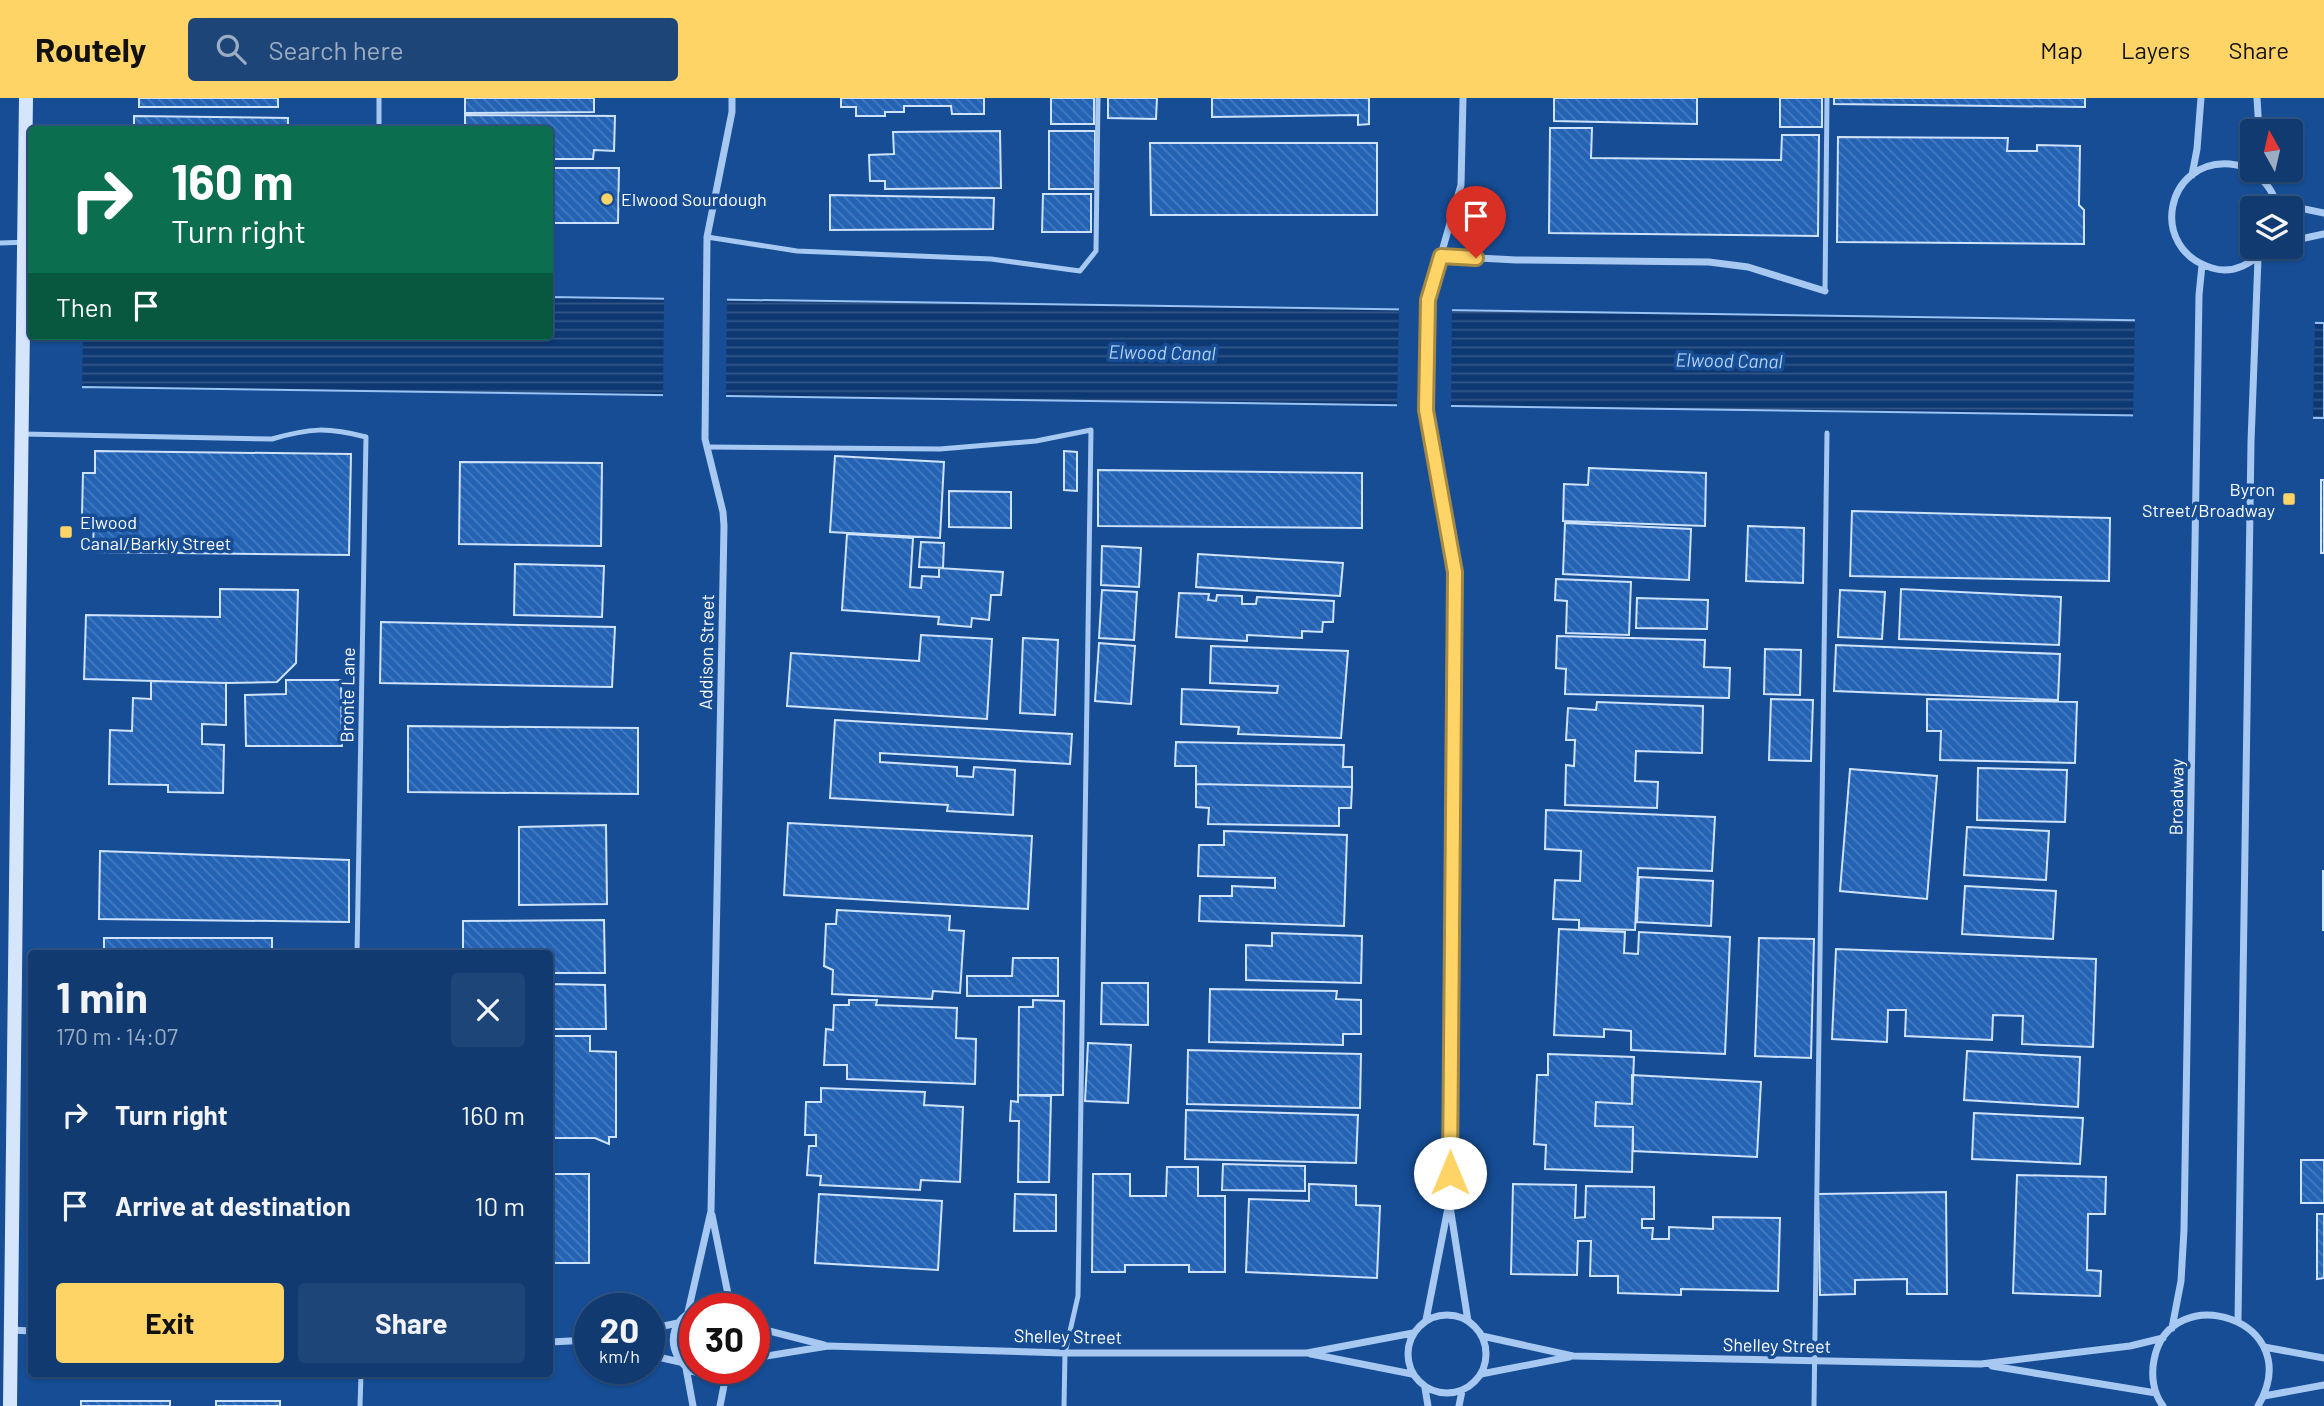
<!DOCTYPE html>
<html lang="en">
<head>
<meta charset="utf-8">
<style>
	:root { --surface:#103a70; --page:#1e4578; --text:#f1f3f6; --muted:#9cadc3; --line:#305483; --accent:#ffd467 }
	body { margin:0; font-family:Barlow,sans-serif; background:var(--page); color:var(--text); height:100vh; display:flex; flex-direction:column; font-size:26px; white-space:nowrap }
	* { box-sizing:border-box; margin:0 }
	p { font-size:23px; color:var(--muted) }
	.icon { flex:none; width:38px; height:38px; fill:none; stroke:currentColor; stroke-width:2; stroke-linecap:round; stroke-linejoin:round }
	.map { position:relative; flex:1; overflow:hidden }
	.drawer { position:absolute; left:28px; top:852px; width:525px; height:427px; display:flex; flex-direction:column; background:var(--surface); border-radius:7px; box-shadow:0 2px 5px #0004,0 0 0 2px var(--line) }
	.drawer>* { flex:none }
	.guide { position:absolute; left:28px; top:28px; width:525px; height:214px; border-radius:7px; box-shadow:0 2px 5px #0004,0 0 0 2px var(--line); background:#0b6e4f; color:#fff; overflow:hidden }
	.needle { width:46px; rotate:352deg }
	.controls { position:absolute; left:2240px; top:21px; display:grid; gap:14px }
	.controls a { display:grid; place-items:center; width:63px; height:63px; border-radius:7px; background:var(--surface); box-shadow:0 2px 5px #0004,0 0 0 2px var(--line); font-size:35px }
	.speed { position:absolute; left:574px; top:1195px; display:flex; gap:14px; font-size:35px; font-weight:700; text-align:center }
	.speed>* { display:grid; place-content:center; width:91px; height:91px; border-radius:50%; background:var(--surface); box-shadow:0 2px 5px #0004,0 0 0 2px var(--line); line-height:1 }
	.speed small { font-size:18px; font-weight:400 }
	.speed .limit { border:10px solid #d22; background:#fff; color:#111 }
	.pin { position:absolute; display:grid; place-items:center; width:60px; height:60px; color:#fff; margin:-72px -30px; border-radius:50% 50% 50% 0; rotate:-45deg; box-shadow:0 0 7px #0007 }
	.pin .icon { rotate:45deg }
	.me { position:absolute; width:77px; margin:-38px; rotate:0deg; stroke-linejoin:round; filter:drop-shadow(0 0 5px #0008) }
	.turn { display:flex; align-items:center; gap:24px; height:147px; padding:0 28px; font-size:32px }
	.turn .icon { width:91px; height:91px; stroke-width:2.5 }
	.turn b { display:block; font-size:49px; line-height:60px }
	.then { display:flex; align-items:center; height:66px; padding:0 28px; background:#0003; gap:14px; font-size:26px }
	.round { display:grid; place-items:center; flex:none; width:74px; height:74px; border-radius:7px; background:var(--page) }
	.head { display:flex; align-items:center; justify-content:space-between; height:119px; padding:0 28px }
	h1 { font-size:42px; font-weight:700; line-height:52px }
	.cta { display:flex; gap:14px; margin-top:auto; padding:14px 28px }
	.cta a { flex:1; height:80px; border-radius:7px; background:var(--accent); color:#111; font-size:28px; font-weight:700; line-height:80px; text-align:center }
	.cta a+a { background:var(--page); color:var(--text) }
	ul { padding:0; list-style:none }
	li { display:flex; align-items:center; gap:21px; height:91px; padding:0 28px }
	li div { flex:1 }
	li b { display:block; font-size:26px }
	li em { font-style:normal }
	header { display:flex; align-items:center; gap:42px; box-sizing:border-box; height:98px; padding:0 35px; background:var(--accent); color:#111 }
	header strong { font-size:33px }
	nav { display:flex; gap:38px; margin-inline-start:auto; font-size:24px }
	.search { width:490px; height:63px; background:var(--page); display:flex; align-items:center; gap:18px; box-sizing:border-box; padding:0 24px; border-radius:7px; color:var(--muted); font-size:26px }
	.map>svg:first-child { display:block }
	.water { fill:url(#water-rules); stroke:#99c3f4; stroke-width:2 }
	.pier { fill:#164d95 }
	.building { fill:url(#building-back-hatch); stroke:#cee2fc; stroke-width:2 }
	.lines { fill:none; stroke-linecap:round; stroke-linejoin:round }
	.lane { stroke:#a6c8f1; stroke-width:5 }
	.street { stroke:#a6c8f1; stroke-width:7 }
	.secondary { stroke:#d5e6fc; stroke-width:14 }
	.route-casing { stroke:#a68a43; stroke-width:18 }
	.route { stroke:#ffd467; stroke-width:12 }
	.poi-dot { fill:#ffd467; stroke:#164d95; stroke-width:2.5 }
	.labels { text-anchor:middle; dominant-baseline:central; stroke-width:7; stroke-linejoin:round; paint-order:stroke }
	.poi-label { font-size:18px; fill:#fff; stroke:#164d95; text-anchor:start }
	.street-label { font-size:18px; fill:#fff; stroke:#164d95 }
	.water-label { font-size:19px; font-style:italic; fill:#b3d2f8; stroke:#164d95 }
</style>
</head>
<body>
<header>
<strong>Routely</strong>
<div class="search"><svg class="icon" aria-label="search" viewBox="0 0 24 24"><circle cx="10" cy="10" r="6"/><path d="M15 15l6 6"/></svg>Search here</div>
<nav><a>Map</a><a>Layers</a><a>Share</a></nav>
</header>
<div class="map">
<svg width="2324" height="1308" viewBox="0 0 2324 1308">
	<defs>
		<pattern id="water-rules" width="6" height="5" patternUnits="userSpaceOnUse" patternTransform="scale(1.75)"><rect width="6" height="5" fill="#0e3872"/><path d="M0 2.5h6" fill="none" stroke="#325687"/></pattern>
		<pattern id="building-back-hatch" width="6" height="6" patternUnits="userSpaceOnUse" patternTransform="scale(1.75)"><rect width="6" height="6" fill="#2463b4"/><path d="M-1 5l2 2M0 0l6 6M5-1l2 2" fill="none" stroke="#457abf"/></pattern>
	</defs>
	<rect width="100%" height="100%" fill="#164d95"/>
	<!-- water -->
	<path class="water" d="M0 193 32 238H550V199L2324 225V320L82 289 0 292Z"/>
	<!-- pier -->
	<path class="pier" d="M0 189H32V238H83L82 293 0 296Z
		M664 197 727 198 726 302 663 301Z
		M1399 208 1452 209 1451 312 1397 311Z
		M2135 218 2315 221 2313 323 2133 321Z"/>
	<!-- building -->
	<path class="building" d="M139 0H278V9H139Z
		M465 0H594V14L465 15Z
		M841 0H984V16H952L951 8H904V14H885V18H856V9H841Z
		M1051 0H1094V26H1051Z
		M1108 0H1157L1156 21 1108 20Z
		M1212 0H1369V26L1358 27V17L1212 19Z
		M1554 0H1697V26L1554 23Z
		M1780 0H1822V29H1780Z
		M1834 0H2085V9L1834 6Z
		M465 17 615 18 614 53 594 52 593 61H550V32H465Z
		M134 18 288 20V32H134Z
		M1550 30H1592L1591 60 1781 62 1782 37H1819L1818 138 1549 135Z
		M1000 33 1001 90 885 91V83H870L869 57 894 56 893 34Z
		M1049 33H1095V91H1049Z
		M1838 39 2008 40 2007 53H2037V47L2080 48 2079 107 2084 112V146L1837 144Z
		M1150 45H1377V117H1151Z
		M550 70H619L618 125H550Z
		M1043 96H1091V134H1042Z
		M830 97 994 100 993 131 830 132Z
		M95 353 351 356 349 457 93 454 94 417H82L83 375H95Z
		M1064 353 1077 354V393L1064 392Z
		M835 358 944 364 940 440 830 434Z
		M460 364 602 365 601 448 459 446Z
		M1589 370 1706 375 1705 428 1563 423 1564 386 1588 387Z
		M1098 372 1362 375V430L1098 428Z
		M2321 382H2324V455H2321Z
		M949 393 1011 394V430L949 429Z
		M1852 413 2110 420 2109 483 1850 478Z
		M1565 425 1691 431 1689 482 1563 476Z
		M1748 428 1804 430 1803 485 1746 483Z
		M847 436 913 440 910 489 921 490 922 478 939 479V470L1003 474 1001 497H991L989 522 972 520 971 529 938 526 939 519 842 512Z
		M921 444 944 445 943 470 919 469Z
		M1102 448 1141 450 1139 489 1101 487Z
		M1198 456 1343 465 1340 498 1196 489Z
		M515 466 604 468 602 519 514 517Z
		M1556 481 1631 484 1629 537 1566 535 1567 503 1555 502Z
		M220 491 298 492 296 565 277 584 226 585 84 581 86 517 220 519Z
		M1901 491 2061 499 2059 547 1899 541Z
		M1102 492 1137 494 1134 542 1099 540Z
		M1840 492 1885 494 1882 541 1838 539Z
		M1179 495 1209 496 1208 502 1216 503 1217 497 1242 498V506H1256L1257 499 1334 503 1333 524H1323L1322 534 1302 533V540L1247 537V543L1176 539Z
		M1637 500 1708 502 1707 531 1636 530Z
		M381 524 615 529 612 589 380 585Z
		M921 537 992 541 987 621 787 608 791 555 919 563Z
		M1557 538 1705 542 1704 569 1730 570 1729 600 1565 596 1566 571 1556 570Z
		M1023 540 1058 542 1055 617 1020 615Z
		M1099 545 1135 548 1131 606 1095 603Z
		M1836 547 2060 556 2058 602 1834 593Z
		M1211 548 1348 553 1341 640 1238 636 1239 629 1181 626 1182 591 1277 595 1278 588 1210 585Z
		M1765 551 1801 552 1800 597 1764 596Z
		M286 582H341L342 648H246L245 597 286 596Z
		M151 583 226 585V627L202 626V646L224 647 223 695 168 694V687L109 686 110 632 132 633 133 600 151 601Z
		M1771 601 1813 602 1811 663 1769 662Z
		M1927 601 2077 604 2075 665 1940 662 1941 633H1927Z
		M1597 604 1703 608 1702 655 1636 653 1635 683 1658 684 1657 710 1565 707 1566 667 1574 668 1575 642H1566L1568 610 1596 612Z
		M835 622 1072 636 1070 666 880 655V664L957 669V678L973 679 974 669 1015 672 1013 717 947 713 948 707 830 700Z
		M408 628 638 630V696L408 694Z
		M1176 644 1344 647 1343 669H1352V689L1196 686V668H1175Z
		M1978 670 2067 672 2065 724 1977 722Z
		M1850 671 1937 678 1927 801 1840 793Z
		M1196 686 1352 689 1351 710H1339V728L1208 726 1209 710 1196 709Z
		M1546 712 1715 719 1712 773 1638 770 1635 832 1579 830V822L1553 821 1555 782 1580 783 1581 753 1545 751Z
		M788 725 1032 738 1028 811 784 797Z
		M606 727 607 806 519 807V729Z
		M1967 729 2049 733 2046 782 1964 777Z
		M1224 733 1347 737 1344 828 1199 823 1200 798H1232V788L1275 790V780L1198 778 1199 747H1224Z
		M100 753 349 762V824L99 821Z
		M2323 773H2324V832H2323Z
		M1639 779 1713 783 1711 828 1637 824Z
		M1965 788 2056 793 2053 841 1962 836Z
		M837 812 950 818 949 832 964 833 960 895 933 893 932 901 832 896 833 872 824 868 826 826H836Z
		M604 822 605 875H550V856H463V823Z
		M1559 831 1625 834 1624 855 1638 856 1639 834 1730 839 1725 956 1631 952V933L1604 931V939L1554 937Z
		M1272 835 1362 838 1361 885 1246 882V847L1272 848Z
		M104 840H272V856H104Z
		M1759 840 1814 841 1811 960 1755 958Z
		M1836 851 2096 861 2093 949 2022 946 2023 918 1993 917 1992 942 1905 938 1906 912H1888L1887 944 1832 941Z
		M1013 860H1058V898H967V878H1012Z
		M1102 885H1148V927L1101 926Z
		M550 886 605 887 606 931H550Z
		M1210 891 1337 893 1336 901 1361 902V936H1343V947L1209 944Z
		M849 902H877L876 907 957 910 956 940 976 941 975 986 847 981V967H824L826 931 833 932 834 907H849Z
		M1033 902 1064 903 1063 997H1018L1019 909H1033Z
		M553 938H590V953L616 954V1039H609V1046L595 1040H550V968H552Z
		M1088 945 1131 947 1128 1005 1085 1003Z
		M1188 952 1361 956 1360 1010 1187 1006Z
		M1967 953 2080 959 2078 1009 1964 1002Z
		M1548 956 1634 959 1632 1006 1596 1004 1595 1028 1633 1029 1632 1074 1545 1071 1546 1047 1534 1046 1537 977H1548Z
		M1632 977 1761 984 1757 1059 1633 1053V1029L1595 1028 1596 1004 1632 1006Z
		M821 990 925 994 924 1007 963 1009 960 1084 921 1082 920 1092 820 1087 821 1078 807 1077 809 1048H816V1037H805L806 1004H821Z
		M1018 997 1051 998 1049 1084H1018L1019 1023H1010L1011 1003 1018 1004Z
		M1186 1012 1358 1017 1356 1065 1185 1061Z
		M1974 1015 2083 1020 2080 1066 1972 1061Z
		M2301 1062H2324V1105H2301Z
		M1223 1066 1305 1068V1093L1222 1092Z
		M1167 1069H1198V1098H1225V1174H1189V1167H1125V1174H1092L1093 1076H1130V1098H1166Z
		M550 1076H589V1165H550Z
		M2017 1077 2106 1079 2105 1116H2088L2087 1172 2101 1173 2100 1198 2013 1195Z
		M1309 1086 1356 1088V1107L1380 1108 1377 1180 1246 1174 1249 1101 1309 1103Z
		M1513 1086 1576 1087 1575 1120 1585 1119 1586 1088 1654 1089V1121H1642V1130H1653L1652 1141H1669V1129L1713 1131V1119L1780 1120 1778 1193 1681 1191V1197L1618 1195V1178H1590L1591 1143H1578L1577 1177 1511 1176Z
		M1946 1094 1947 1196H1907V1181L1855 1182V1196L1820 1197 1818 1096Z
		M819 1096 942 1103 938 1172 815 1165Z
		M1015 1096 1056 1097V1133H1014Z
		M2317 1116H2324V1180L2317 1181Z
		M81 1303H170V1308H81Z
		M216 1303H280V1308H216Z"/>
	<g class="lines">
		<!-- lane -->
		<path class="lane" d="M379 32V0
			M707 139 797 153 991 161 1080 173 1096 153 1098 0
			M0 145 32 144
			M1825 193 1827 0
			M23 336 272 341C310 330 327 329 366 339L357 856
			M707 349 940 351 1036 343 1091 332 1078 1198 1065 1255 1064 1308
			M360 1308 361 1276
			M1814 1308 1827 335"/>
		<!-- street -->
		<path class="street" d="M1463 0 1461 87 1428 202 1426 312 1455 474 1449 1102 1468 1223
			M2257 0 2259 33
			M2192 77 2197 51 2201 0
			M2276 105 2324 115
			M2291 143 2324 136
			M2268 149C2254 164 2234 177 2212 170 2148 151 2165 61 2230 66 2239 67 2248 70 2255 75 2266 84 2275 96 2277 110
			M1441 158 1516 162 1709 164 1748 169 1825 193
			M712 1117 731 1211
			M696 1211 711 1209 720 1211
			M695 1212C650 1231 682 1297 729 1270
			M688 1214 711 1113 724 428 723 414 705 341 707 139 732 14V0
			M1408 1256a39 39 0 1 1 78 0a39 39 0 1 1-78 0Z
			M1426 1222 1448 1110
			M2238 1223 2251 344 2258 160
			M754 1229 824 1247
			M2172 1230 2181 1183 2184 1132 2199 197 2202 167
			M649 1231 678 1225
			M10 1232 32 1233
			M1482 1238 1573 1258 1981 1266 2130 1248 2163 1240
			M550 1244 590 1242
			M2264 1249 2324 1260
			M1311 1256 1412 1276
			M649 1257 680 1264
			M754 1260 828 1248 1065 1255H1307L1413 1235
			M1992 1268 2156 1295
			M686 1270 693 1308
			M1481 1276 1569 1259
			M1425 1290 1428 1308
			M2264 1298 2324 1287
			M720 1308 727 1272
			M1459 1308 1462 1293
			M2163 1308C2153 1295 2151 1277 2154 1262 2169 1179 2309 1221 2258 1308"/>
		<!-- secondary -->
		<path class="secondary" d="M10 1308C12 872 22 436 26 0"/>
	</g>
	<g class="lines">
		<defs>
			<path id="route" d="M1450 1075 1455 474 1426 312 1428 202 1441 158 1476 160"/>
		</defs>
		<!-- route casing -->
		<use href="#route" class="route-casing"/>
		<!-- route -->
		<use href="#route" class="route"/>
	</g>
	<!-- markers -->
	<g class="poi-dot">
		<circle cx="607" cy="101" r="7"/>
		<rect x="2282" y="394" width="14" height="14" rx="3.5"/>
		<rect x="59" y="427" width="14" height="14" rx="3.5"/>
	</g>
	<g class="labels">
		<!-- poi labels -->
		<g class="poi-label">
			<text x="621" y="101">Elwood Sourdough</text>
			<text x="2275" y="391" text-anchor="end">Byron<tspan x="2275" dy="21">Street/Broadway</tspan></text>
			<text x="80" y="424">Elwood<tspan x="80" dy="21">Canal/Barkly Street</tspan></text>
		</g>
		<!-- street labels -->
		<g class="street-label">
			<text transform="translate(706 554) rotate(-89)">Addison Street</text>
			<text transform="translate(347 597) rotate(-89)">Bronte Lane</text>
			<text transform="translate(2176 699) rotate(-89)">Broadway</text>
			<text transform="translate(1068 1238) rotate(1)">Shelley Street</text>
			<text transform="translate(1777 1247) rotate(1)">Shelley Street</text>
		</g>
		<!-- water labels -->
		<g class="water-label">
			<text transform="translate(1162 254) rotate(1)">Elwood Canal</text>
			<text transform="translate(1729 262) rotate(1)">Elwood Canal</text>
		</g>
	</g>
</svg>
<div class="controls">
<a><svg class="needle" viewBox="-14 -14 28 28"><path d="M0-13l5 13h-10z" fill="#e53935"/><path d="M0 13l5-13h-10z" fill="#9cadc3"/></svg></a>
<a><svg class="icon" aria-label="layers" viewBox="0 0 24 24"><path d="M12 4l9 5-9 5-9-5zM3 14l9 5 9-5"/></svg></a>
</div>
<div class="speed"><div>20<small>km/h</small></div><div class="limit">30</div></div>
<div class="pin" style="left:1476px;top:160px;background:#d93025"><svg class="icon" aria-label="arrive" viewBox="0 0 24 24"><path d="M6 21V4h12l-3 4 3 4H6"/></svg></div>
<svg class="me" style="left:1450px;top:1075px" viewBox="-20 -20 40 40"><circle r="19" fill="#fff"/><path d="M0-13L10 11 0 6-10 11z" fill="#ffd467"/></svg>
<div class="guide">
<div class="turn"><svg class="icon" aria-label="right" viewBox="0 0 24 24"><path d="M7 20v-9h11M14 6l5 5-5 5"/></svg><div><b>160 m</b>Turn right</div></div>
<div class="then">Then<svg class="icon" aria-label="arrive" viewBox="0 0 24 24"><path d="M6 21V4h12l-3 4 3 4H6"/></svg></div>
</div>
<section class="drawer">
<div class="head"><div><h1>1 min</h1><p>170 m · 14:07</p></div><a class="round"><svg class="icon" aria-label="close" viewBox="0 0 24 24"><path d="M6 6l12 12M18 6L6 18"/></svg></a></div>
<ul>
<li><svg class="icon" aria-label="right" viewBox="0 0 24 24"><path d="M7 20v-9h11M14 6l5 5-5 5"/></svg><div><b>Turn right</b></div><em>160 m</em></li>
<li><svg class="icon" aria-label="arrive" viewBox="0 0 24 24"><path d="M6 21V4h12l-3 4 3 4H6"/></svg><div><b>Arrive at destination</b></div><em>10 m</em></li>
</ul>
<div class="cta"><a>Exit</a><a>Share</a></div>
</section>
</div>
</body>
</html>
